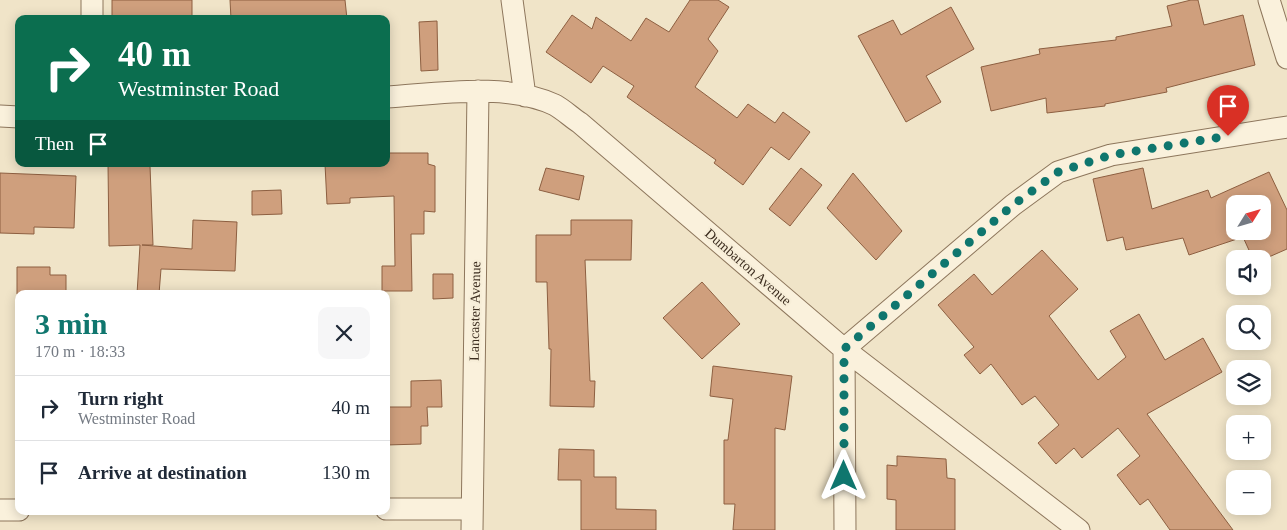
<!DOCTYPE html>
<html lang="en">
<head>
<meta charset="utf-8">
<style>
	:root { --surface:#fff; --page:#f6f6f7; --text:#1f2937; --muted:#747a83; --line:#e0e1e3; --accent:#0f766e }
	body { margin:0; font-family:"Times New Roman",serif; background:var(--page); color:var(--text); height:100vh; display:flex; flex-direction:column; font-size:19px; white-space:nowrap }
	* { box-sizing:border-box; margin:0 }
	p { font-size:16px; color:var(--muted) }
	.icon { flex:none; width:28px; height:28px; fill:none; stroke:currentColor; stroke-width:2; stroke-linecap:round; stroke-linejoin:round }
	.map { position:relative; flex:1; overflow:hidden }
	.sheet { position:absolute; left:15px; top:290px; width:375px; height:225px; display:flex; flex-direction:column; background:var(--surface); border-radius:10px; box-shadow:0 2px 12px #0003 }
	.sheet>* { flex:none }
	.banner { position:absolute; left:15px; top:15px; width:375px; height:152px; border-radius:10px; box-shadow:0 2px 12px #0003; background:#0b6e4f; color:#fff; overflow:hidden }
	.needle { width:32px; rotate:53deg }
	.fabs { position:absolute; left:1226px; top:195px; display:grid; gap:10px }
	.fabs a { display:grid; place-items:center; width:45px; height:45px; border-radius:10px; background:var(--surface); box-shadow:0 2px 12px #0003; font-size:25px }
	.pin { position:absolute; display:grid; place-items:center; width:42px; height:42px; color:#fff; margin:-51px -21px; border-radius:50% 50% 50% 0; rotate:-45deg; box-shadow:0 0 5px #0007 }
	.pin .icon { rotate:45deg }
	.me { position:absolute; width:55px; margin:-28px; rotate:0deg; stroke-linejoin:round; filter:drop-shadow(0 0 4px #0008) }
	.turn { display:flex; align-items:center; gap:18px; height:105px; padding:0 20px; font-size:22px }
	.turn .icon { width:65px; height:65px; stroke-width:2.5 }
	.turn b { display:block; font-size:35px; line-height:42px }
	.then { display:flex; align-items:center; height:48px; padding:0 20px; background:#0003; gap:10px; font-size:19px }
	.round { display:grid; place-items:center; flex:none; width:52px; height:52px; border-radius:10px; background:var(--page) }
	.overview { display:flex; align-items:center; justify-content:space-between; height:85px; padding:0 20px }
	h1 { font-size:30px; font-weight:800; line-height:38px; color:var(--accent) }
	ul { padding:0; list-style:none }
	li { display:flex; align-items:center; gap:15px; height:65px; padding:0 20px; border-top:1px solid var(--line) }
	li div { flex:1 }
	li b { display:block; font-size:19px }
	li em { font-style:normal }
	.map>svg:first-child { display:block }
	.building { fill:#cf9f7d; stroke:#8d5f41; fill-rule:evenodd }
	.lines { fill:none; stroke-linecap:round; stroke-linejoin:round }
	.street-casing { stroke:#8d765c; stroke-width:23 }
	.street { stroke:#faf1dc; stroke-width:21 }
	.route { stroke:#0f766e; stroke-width:9; stroke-dasharray:0 16.2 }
	.labels { text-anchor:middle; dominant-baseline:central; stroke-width:4.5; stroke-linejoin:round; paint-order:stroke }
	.street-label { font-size:14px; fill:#3d2e20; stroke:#f7eed8 }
</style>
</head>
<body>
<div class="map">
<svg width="1287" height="530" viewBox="0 0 1287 530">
	<rect width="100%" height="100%" fill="#f0e4c8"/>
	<!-- building -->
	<path class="building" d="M112 0H192V19H112Z
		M230 0H345L347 19H231Z
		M690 0H718L729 7 708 39 718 51 695 87 737 118 748 104 775 123 783 112 810 132 789 160 771 147 743 185 714 163 716 160 627 97 634 86 603 66 591 83 546 52 572 15 592 29 596 17 631 41 646 18 669 32Z
		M1191 0H1198L1204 25 1243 15 1255 65 1166 88 1167 92 1105 104V106L1047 113 1046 98 991 111 981 67 1040 54 1039 49 1116 40V37L1172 26 1167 6Z
		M951 7 974 49 926 76 941 102 906 122 858 36 893 20 901 35Z
		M437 21 438 70 421 71 419 22Z
		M386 153H428V164L435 166V212L424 211V234H411L412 291H382V266H395L394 196 350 198V203L327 204 325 164H386Z
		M108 164 150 166 153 245H142L192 249 193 220 237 222 235 271 161 269 159 294H137L140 245 109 246Z
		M546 168 584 176 579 200 539 190Z
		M801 168 822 185 790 226 769 209Z
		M1143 168 1152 209 1208 190 1211 198 1269 172 1287 210V249L1262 260 1253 259 1243 237 1189 255 1183 238 1126 250 1123 237 1107 241 1093 179ZM1235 204H1262V231H1235Z
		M0 173 76 176 74 228 34 227V234L0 233Z
		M853 173 902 231 876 260 827 208Z
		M281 190 282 214 252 215V191Z
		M571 220H632L631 260H585L590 381H595L594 407 550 406 551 349H549L547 282H536V235H571Z
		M1042 250 1078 289 1049 316 1098 380 1126 357 1110 331 1139 314 1165 360 1203 338 1222 372 1147 414 1233 530H1170L1148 499 1140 505 1117 475 1140 456 1118 428 1082 458 1074 448 1056 464 1038 443 1059 425 1035 396 1022 405 991 364 980 374 964 355 974 347 938 305 974 274 992 295Z
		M17 267H50V275H66V294H17Z
		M433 274H453V298L433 299Z
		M702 282 740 324 702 359 663 318Z
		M713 366 792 376 785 430 775 428V530H733L735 504H724V440H728L733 399 710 396Z
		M441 380 442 407H427L428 426H421V444L386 445V407H411V381Z
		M559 449 594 450V477H616V509L656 510V530H581V480H558Z
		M897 456 946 459 947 478 955 479V530H896V500L887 499V465L897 466Z"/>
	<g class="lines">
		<defs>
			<path id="street" d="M512 0 525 96
				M1269 0 1287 58
				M92 19V0
				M386 97C437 94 507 82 555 105 564 110 572 118 580 123L844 349 1079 530
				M0 116 19 117
				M386 509H472
				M0 510H19
				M472 530 478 91
				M845 530 844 349 1013 205 1058 172 1111 155 1287 127"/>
		</defs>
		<!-- street casing -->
		<use href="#street" class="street-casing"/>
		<!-- street -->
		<use href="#street" class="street"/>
	</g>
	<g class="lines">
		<!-- route -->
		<path class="route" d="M844 476V349L1013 205 1058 172 1111 155 1228 136"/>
	</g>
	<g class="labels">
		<!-- street labels -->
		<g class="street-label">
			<text transform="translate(748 267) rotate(41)">Dumbarton Avenue</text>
			<text transform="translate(475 311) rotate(-89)">Lancaster Avenue</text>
		</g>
	</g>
</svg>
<div class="fabs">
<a><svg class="needle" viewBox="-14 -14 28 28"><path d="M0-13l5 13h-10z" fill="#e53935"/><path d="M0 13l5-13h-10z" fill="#747a83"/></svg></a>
<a><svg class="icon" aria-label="sound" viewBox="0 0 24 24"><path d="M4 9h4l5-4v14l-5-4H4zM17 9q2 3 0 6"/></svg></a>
<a><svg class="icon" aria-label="search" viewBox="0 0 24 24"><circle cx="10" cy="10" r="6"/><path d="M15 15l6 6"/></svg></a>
<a><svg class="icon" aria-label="layers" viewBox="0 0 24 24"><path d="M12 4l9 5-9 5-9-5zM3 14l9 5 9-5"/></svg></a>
<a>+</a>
<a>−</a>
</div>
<div class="pin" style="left:1228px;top:136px;background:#d93025"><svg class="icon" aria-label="arrive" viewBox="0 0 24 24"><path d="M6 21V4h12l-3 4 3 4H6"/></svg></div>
<svg class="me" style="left:844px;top:476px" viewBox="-20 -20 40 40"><path d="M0-17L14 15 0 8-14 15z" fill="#0f766e" stroke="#fff" stroke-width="4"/></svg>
<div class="banner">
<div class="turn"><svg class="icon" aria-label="right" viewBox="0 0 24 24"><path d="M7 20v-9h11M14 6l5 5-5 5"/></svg><div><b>40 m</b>Westminster Road</div></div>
<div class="then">Then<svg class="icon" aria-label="arrive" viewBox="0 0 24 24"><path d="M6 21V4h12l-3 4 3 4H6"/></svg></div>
</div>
<section class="sheet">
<div class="overview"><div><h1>3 min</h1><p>170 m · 18:33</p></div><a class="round"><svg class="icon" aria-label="close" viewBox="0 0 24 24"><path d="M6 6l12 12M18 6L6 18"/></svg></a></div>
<ul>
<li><svg class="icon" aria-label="right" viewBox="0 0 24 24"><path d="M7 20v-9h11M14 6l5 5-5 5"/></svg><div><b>Turn right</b><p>Westminster Road</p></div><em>40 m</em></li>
<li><svg class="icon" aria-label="arrive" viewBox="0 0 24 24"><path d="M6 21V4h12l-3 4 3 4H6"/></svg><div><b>Arrive at destination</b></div><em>130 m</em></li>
</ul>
</section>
</div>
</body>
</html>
